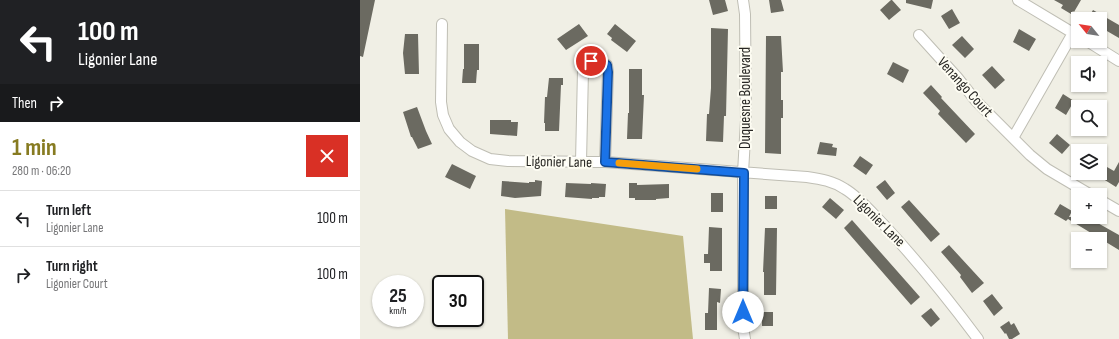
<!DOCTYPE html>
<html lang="en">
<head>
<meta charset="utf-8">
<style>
	:root { --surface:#fff; --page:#f6f6f6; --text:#202124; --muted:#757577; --line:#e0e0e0; --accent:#877b21 }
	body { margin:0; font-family:"Sofia Sans Condensed",sans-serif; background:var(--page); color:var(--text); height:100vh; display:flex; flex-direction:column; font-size:15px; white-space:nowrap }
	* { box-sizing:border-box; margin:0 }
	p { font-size:13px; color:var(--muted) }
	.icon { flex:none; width:22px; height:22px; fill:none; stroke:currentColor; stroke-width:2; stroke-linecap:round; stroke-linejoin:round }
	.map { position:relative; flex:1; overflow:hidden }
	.details { display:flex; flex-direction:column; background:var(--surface); width:360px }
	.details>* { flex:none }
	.top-card { background:#202124; color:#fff; overflow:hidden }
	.needle { width:26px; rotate:300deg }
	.tools { position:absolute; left:711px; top:12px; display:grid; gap:8px }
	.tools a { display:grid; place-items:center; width:36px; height:36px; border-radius:0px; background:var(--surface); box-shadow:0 1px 3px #0004; font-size:20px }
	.speed { position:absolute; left:12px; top:275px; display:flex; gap:8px; font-size:20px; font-weight:700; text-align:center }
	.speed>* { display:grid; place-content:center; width:52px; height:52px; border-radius:50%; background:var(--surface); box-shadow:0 1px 3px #0004; line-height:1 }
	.speed small { font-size:10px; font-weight:400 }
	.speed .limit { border:2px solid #111; border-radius:6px; background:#fff; color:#111 }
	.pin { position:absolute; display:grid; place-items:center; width:34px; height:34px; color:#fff; margin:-17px; border:2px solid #fff; border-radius:50%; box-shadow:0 1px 4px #0007 }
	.me { position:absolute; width:44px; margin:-22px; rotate:0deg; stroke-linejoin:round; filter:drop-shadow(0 0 3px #0008) }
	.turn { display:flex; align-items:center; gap:14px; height:84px; padding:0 12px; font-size:18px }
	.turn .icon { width:52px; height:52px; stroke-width:2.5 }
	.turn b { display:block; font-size:28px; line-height:34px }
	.then { display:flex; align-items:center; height:38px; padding:0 12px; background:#0003; gap:8px; font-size:15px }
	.round { display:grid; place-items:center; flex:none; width:42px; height:42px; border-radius:0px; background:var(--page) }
	.head { display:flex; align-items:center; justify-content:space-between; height:68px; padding:0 12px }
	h1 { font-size:24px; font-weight:700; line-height:30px; color:var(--accent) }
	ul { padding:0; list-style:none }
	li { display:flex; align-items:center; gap:12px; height:56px; padding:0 12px; border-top:1px solid var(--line) }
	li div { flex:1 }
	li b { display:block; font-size:15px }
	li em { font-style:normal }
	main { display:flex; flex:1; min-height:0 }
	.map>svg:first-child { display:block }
	.forest { fill:#c2bb87 }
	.building { fill:#6b6a61 }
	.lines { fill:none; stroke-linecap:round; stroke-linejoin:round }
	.minor-casing { stroke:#bfbeb4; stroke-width:12 }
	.minor { stroke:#fff; stroke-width:10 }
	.route-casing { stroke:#114b97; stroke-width:10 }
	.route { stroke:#1a73e8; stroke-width:7 }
	.slow { stroke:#f59e0b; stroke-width:7 }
	.labels { text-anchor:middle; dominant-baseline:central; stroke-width:4; stroke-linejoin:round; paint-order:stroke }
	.street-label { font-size:15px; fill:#272623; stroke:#fdfcf2 }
</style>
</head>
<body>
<main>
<section class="details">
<div class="top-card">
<div class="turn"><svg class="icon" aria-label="left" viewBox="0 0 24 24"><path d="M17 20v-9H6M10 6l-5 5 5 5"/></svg><div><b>100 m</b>Ligonier Lane</div></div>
<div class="then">Then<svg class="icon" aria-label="right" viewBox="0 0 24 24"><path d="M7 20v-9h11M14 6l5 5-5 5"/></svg></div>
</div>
<div class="head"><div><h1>1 min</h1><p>280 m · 06:20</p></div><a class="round" style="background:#d93025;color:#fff"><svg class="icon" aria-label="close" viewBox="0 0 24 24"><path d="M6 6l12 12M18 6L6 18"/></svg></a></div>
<ul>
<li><svg class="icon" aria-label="left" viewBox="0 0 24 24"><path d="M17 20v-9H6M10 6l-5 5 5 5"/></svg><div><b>Turn left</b><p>Ligonier Lane</p></div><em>100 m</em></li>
<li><svg class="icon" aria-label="right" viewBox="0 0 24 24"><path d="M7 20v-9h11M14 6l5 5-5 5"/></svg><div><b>Turn right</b><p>Ligonier Court</p></div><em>100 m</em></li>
</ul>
</section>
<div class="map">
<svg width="759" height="339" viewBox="0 0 759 339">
	<rect width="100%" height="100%" fill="#f0efe5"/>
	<!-- forest -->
	<path class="forest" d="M145 209 323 236 333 339H148Z"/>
	<!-- building -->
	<path class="building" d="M0 0H15L3 57 0 56Z
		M349 0H365L368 11 353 15Z
		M409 0H421L424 11 411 13Z
		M531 0H532L541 10 529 20 520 10Z
		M546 0H573L571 9 546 3Z
		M694 0H721L714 12 713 11 711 14 701 8 703 5Z
		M592 9 600 23 589 29 581 16Z
		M733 10 759 25V38L740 27V19H728Z
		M219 24 228 36 206 50 197 39Z
		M255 24 276 41 267 52 251 40 252 38 247 34Z
		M351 28 368 29 366 116H364L363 142 346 141 347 114H349L351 88Z
		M659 29 676 39 669 51 653 42Z
		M45 34H58L59 74H45L43 53Z
		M406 36H421L423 72H421V100H423V118H421V154L405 153Z
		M602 36 614 49 605 58 592 45Z
		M104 44H119V70H117L116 83H102L103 69H104Z
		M533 62 549 70 543 83 527 74Z
		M632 66 645 80 635 89 622 75Z
		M269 69H282V95H284L282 139H267L268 113H269Z
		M189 78H203V85H201L199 131H185V123H184L185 97H187Z
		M571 85 582 97 581 98 615 134 606 143 578 114 580 111 563 93Z
		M703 94 714 101 706 115 695 108Z
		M57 107 66 131 72 144 58 149 52 137H51L43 112Z
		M130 120H151V122H158L157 136 130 134Z
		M697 134 710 145 702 154 689 143Z
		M460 142 473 144 472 147 477 148 476 156 457 154Z
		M500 156 513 165 506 175 493 166Z
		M759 162V182L756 187 740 177V163L754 171Z
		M92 164 116 176 110 189 85 177Z
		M175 180 182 181 181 196 155 198 141 196 142 181 169 183V182H175Z
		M525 180 535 193 527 200 516 187Z
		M206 183 231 184V183L246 184 245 197H239V198H232V199L205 197Z
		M269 183H277V185L309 184V198L296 199V200H275V198H269Z
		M351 193H363V212H351Z
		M405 196H417V209H405Z
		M470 198 484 210 476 219 462 207Z
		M549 200 580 234 571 242 541 207Z
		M700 204 712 211 709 217H727L759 235V250L708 219 706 221 694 214Z
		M492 220 560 297 551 305 484 228Z
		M349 227 362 228V271H350V263H344V254H348Z
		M405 228H417L416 295H404V272H403Z
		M589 245 624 283 612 293 600 277 601 275 581 252Z
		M349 288 361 289 360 303 357 302V330H345V313H348Z
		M632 294 643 308 634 316 623 301Z
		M571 308 580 319 571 327 561 316Z
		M402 312H413V326H402Z
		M649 321 651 325 654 323 660 334 652 339H649L646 333 645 334 640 327Z"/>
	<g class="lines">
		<defs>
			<path id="minor" d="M383 0 385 14 386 120 383 173V327L385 339
				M658 0 718 36
				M82 24 81 102 83 115 89 129 100 142 112 151 130 159 148 161 245 162 447 177C461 179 473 181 485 189 500 198 512 213 525 226 558 262 589 300 618 339
				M559 35 597 77 616 101 670 155 687 169 731 195
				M727 41 759 61
				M653 138 713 33
				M221 162 223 70 224 65 231 61H238L247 65 248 72 245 162
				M740 200 759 211"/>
		</defs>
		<!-- minor casing -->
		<use href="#minor" class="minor-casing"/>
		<!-- minor -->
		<use href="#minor" class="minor"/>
	</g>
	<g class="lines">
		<defs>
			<path id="route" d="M231 61H238L247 65 248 72 245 162 384 173 383 312"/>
		</defs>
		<!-- route casing -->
		<use href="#route" class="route-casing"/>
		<!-- route -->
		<use href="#route" class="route"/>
		<!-- slow -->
		<path class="slow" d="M259 163 337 169"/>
	</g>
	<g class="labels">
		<!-- street labels -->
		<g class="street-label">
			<text transform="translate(605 87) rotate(48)">Venango Court</text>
			<text transform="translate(385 98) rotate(-90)">Duquesne Boulevard</text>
			<text transform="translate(199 162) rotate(1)">Ligonier Lane</text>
			<text transform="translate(519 221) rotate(45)">Ligonier Lane</text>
		</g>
	</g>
</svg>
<div class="tools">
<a><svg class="needle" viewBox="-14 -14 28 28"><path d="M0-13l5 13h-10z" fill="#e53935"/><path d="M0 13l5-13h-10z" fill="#757577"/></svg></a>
<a><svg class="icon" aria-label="sound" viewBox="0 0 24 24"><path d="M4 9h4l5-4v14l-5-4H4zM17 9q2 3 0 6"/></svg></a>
<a><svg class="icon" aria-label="search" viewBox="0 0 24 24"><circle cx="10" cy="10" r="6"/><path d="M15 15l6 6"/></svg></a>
<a><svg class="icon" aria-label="layers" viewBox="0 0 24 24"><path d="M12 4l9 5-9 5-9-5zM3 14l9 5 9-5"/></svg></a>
<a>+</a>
<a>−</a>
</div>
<div class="speed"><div>25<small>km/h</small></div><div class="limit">30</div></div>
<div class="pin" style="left:231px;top:61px;background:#d93025"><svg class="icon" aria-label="arrive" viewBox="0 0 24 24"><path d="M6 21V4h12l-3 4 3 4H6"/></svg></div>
<svg class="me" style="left:383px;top:312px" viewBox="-20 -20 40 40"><circle r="19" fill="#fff"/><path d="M0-13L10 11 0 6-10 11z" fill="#1a73e8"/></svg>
</div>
</main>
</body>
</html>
